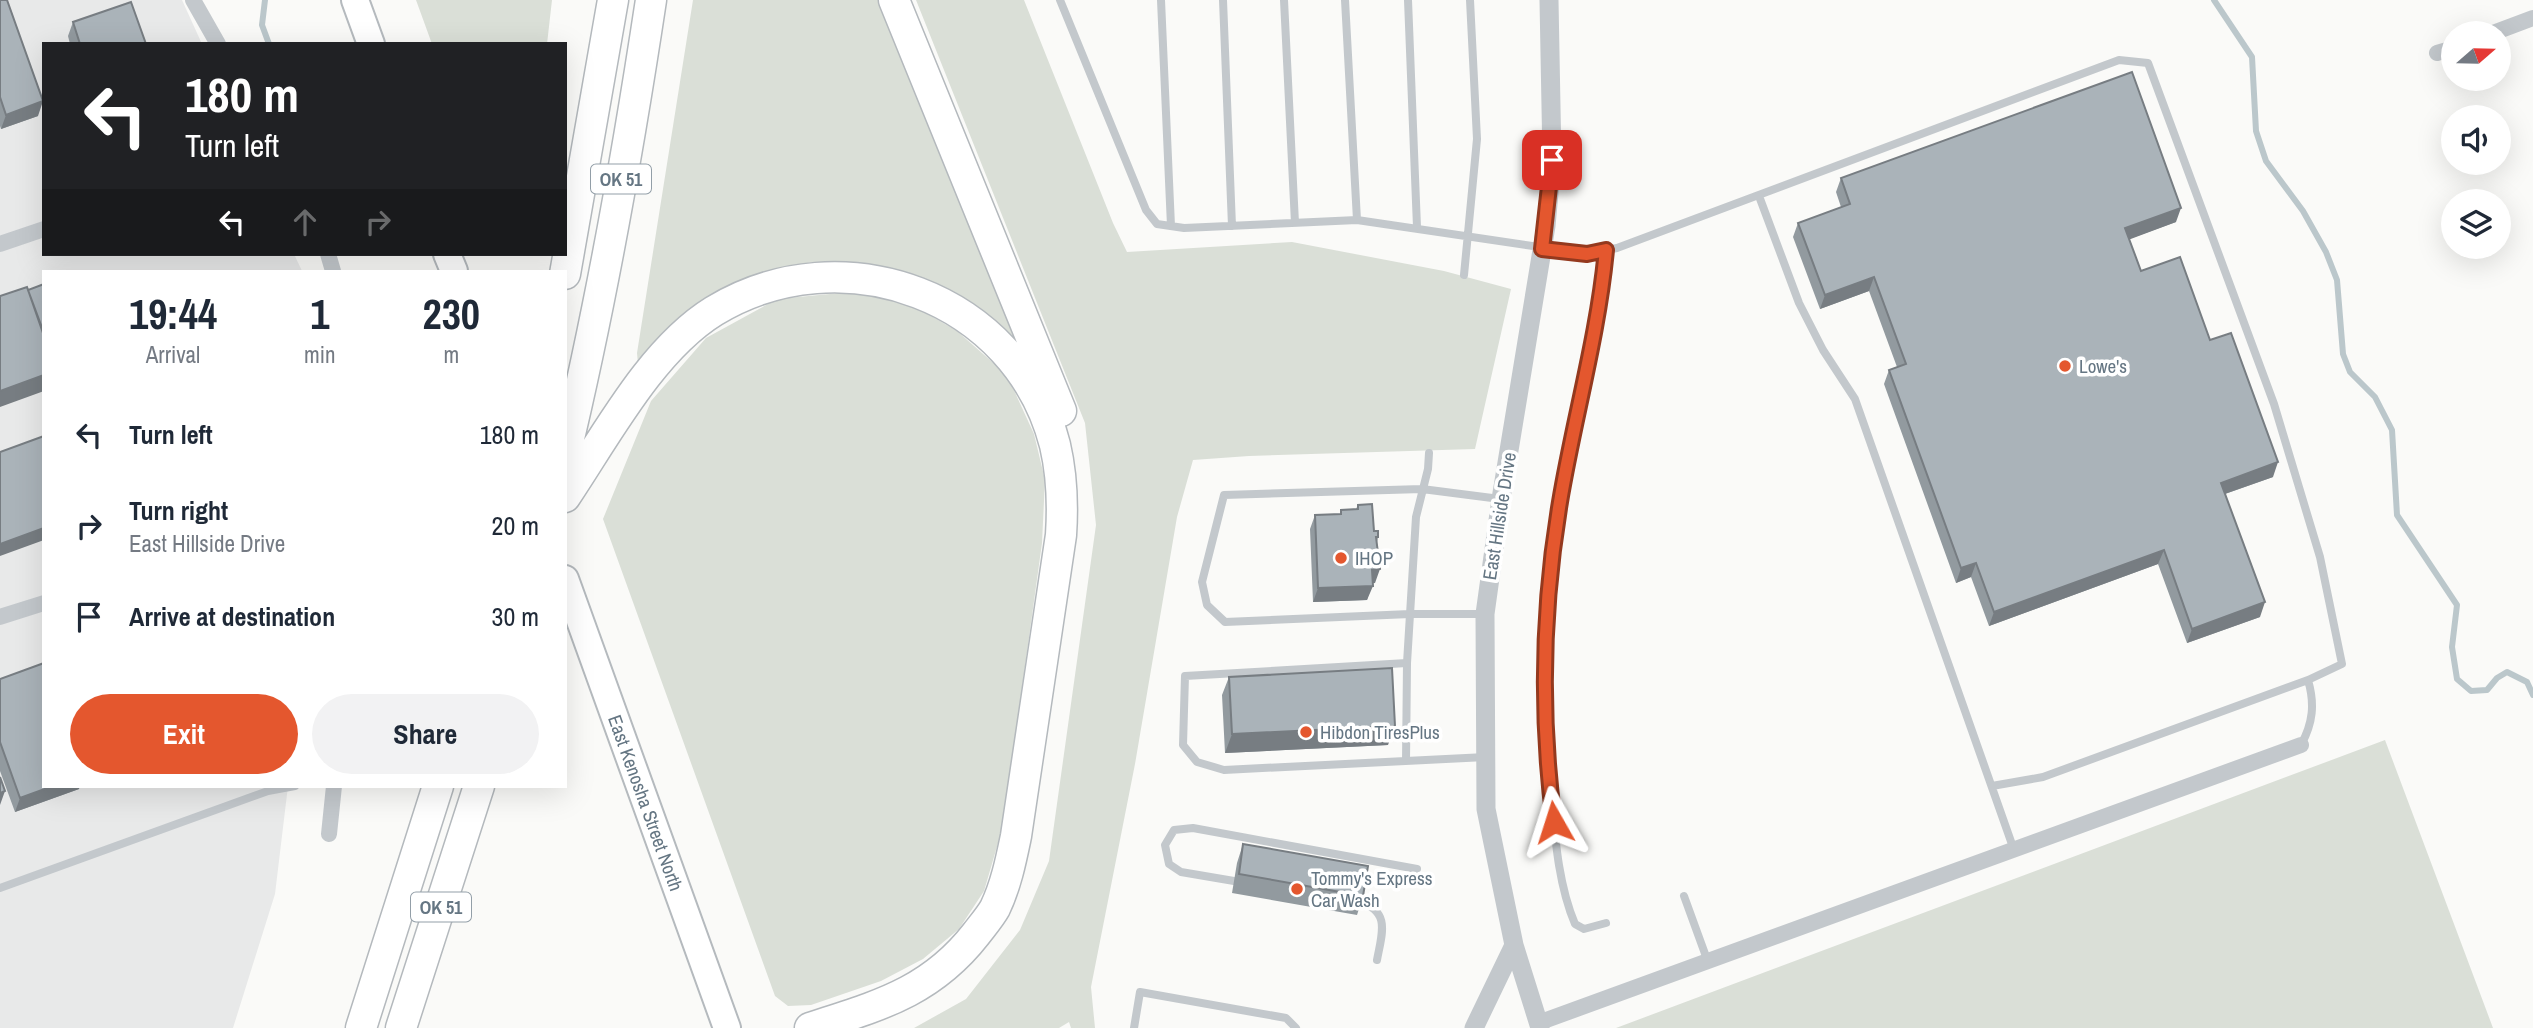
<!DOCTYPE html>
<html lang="en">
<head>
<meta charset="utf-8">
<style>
	:root { --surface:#fff; --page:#f2f2f3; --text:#1f2937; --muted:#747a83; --accent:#e4572e }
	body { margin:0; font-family:"Archivo Narrow",sans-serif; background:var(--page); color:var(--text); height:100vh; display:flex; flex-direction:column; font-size:26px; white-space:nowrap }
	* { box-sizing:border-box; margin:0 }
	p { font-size:23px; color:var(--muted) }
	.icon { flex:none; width:38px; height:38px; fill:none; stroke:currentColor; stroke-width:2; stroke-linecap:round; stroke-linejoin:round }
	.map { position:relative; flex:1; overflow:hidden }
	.side { position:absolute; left:42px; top:270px; width:525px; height:518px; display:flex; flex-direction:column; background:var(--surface); border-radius:0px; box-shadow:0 7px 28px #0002 }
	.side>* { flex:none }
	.top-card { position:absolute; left:42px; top:42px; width:525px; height:214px; border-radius:0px; box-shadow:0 7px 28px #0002; background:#202124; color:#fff; overflow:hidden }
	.needle { width:46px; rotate:70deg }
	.controls { position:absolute; left:2441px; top:21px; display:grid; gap:14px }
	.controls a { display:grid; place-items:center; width:70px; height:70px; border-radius:50%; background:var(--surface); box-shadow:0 7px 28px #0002; font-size:35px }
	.pin { position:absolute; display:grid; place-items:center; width:60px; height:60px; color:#fff; margin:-30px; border-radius:14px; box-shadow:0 4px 10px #0006 }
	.me { position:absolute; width:77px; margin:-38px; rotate:354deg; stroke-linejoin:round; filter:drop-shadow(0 0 5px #0008) }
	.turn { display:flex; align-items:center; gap:24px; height:147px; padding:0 28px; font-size:32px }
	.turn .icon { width:91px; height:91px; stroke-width:2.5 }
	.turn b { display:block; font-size:49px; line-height:60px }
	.lanes { display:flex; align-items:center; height:66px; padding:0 28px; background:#0003; justify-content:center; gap:35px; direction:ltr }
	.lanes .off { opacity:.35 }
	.eta { display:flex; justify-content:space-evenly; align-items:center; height:119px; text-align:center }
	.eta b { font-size:42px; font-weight:800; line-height:49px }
	.primary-button { display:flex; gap:14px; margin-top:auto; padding:14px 28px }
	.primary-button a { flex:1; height:80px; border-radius:42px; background:var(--accent); color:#fff; font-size:28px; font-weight:800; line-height:80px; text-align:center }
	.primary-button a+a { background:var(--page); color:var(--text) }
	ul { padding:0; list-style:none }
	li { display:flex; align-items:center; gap:21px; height:91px; padding:0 28px }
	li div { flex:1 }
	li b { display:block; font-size:26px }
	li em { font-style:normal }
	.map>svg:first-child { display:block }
	.built { fill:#e8e9e9 }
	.green { fill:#dadfd7 }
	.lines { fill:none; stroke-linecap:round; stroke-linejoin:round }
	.stream { stroke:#bbc7cb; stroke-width:6 }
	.primary-casing { stroke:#b5babe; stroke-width:30 }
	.motorway-casing { stroke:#b4b9bd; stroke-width:33 }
	.service { stroke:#c3c8cc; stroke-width:8 }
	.minor { stroke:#c3c8cc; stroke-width:16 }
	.tertiary { stroke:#c3c8cc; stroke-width:19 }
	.primary { stroke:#fff; stroke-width:26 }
	.motorway { stroke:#fff; stroke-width:30 }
	.wall { fill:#929a9f }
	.shaded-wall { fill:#777d82 }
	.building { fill:#aab3b9; stroke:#777d82; stroke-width:2 }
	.route-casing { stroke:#94391e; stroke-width:18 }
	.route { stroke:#e4572e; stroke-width:12 }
	.poi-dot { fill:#e4572e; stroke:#fff; stroke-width:2.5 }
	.labels { text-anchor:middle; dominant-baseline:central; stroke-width:7; stroke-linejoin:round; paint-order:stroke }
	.shield { fill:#fff; stroke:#939fa8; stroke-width:2 }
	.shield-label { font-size:18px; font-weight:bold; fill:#657683 }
	.poi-label { font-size:19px; fill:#657683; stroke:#fff; text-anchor:start }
	.street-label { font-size:19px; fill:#657683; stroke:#fff }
</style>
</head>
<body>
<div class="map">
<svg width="2533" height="1028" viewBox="0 0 2533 1028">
	<rect width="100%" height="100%" fill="#fafaf8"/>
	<!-- built -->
	<path class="built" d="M0 0H182L202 44H44V254H294L302 271H44V786H288L275 894 233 1028H0Z"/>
	<!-- green -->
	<path class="green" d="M416 0H552L547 44H432Z
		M693 0H884L1023 339 1015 343 963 300 916 276 870 267 812 262 766 272 722 290 684 317 650 346 638 364 637 353Z
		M916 0H1024L1113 223 1127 252 1292 242 1444 271 1511 289 1475 449 1249 456 1193 460 1177 517 1135 764 1091 987 1095 1028H1071L1069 1022 1059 1028H914L966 999 1020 930 1049 861 1096 525 1085 423Z
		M851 292 900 298 957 331 1007 375 1034 434 1045 480 1042 543 1003 826 984 891 959 929 923 959 881 981 811 1005 788 1006 775 996 603 519 651 401 706 338 777 299Z
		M2385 740 2493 1028H1616Z"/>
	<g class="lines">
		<!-- stream -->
		<path class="stream" d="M265 0 262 25 269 44
			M2214 0 2252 57 2256 131 2266 161 2303 211 2326 252 2337 280 2343 354 2350 372 2375 397 2392 430 2397 515 2457 605 2452 647 2457 679 2471 691 2487 690 2497 678 2507 672 2527 682 2533 695"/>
		<defs>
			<g id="primary">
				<path d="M355 0 371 44"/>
				<path d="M447 254 454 271"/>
				<path id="s1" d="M565 579 727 1028"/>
			</g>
			<path id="motorway" d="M894 0 1061 411
				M565 274 613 0
				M565 455C601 305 628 152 651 0
				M565 497C606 436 651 350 714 311 842 233 1017 296 1055 445 1062 475 1063 505 1061 535L1016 836C1011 860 1006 885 995 908 990 917 982 926 976 934 930 993 877 1006 810 1028
				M361 1028 438 786
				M401 1028 479 786"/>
		</defs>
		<!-- primary casing -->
		<use href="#primary" class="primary-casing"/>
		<!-- motorway casing -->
		<use href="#motorway" class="motorway-casing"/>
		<!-- service -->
		<path class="service" d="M1060 0 1146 210 1157 224 1184 228 1357 220 1587 254 1617 248 2119 60 2148 63 2274 404 2320 557 2342 664 2308 680 2043 777 1992 786
			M1161 0 1171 226
			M1223 0 1232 226
			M1284 0 1295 223
			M1345 0 1357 220
			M1408 0 1417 227
			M1759 196 1799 303 1823 350 1855 399 2014 850
			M1606 250C1598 336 1575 417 1560 502 1543 599 1541 695 1551 793 1555 836 1558 884 1575 924L1584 929 1606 923
			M1464 275 1477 139 1470 0
			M1485 614H1410L1225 622 1207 605 1202 582 1224 495 1422 489 1500 499
			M1407 663 1416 517 1428 469 1429 453
			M2301 745C2313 723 2315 704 2308 680
			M1406 761 1407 663 1185 676 1183 745 1197 762 1224 770C1312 765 1399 761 1486 757
			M1234 881 1181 872 1169 864 1165 845 1174 830 1193 828 1417 869
			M0 888 268 791 295 786
			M1684 896 1708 962
			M1359 902C1391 911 1382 933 1377 960
			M1134 1028 1140 992 1286 1018 1296 1028"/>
		<!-- minor -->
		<path class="minor" d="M193 0 218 44
			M2493 33 2533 18
			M2437 53 2454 48
			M0 244 44 229
			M328 254 333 271
			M0 617 44 603
			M329 834 334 786
			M1538 1023 2301 745"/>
		<!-- tertiary -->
		<path class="tertiary" d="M1474 1028 1514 945
			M1540 1028 1514 945 1486 809 1485 614 1501 499 1546 226 1552 160 1549 0"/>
		<!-- primary -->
		<use href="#primary" class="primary"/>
		<!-- motorway -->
		<use href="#motorway" class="motorway"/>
	</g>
	<!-- wall -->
	<path class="wall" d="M0 0 38 116 1 129 0 126Z
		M73 22 146 44H70L68 36Z
		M1841 178 2176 222 2129 239 2141 271 2210 340 2273 477 2225 494 2260 617 2187 643 2158 564 1989 626 1971 577 1956 583 1884 384 1889 370 1897 367 1869 291 1820 309 1793 237 1798 223 1841 207 1836 192Z
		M1358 505 1378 537 1377 542 1375 583H1372L1367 600 1313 602 1310 529 1315 515 1340 514 1341 510 1356 509Z
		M1229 677 1388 745 1225 753 1222 695Z
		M0 679 79 789 15 812 0 771Z
		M1243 844 1363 896 1357 915 1232 893 1237 863Z"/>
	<!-- shaded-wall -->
	<path class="shaded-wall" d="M43 101 38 116 1 129 6 115Z
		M2181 208 2176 222 2120 243 2125 228Z
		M1874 277 1869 291 1820 309 1825 295Z
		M44 375V391L0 407V391Z
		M2278 462 2273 477 2216 497 2221 483Z
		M44 528V540L0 556V544Z
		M2164 550 2158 564 1989 626 1994 612Z
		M1976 563 1971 577 1956 583 1961 568Z
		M1380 569 1375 583 1367 584 1372 570Z
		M1373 586 1367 600 1313 602 1318 588Z
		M2265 602 2260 617 2187 643 2192 629Z
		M1395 726 1388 745 1225 753 1232 734Z
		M53 786H80L79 789 15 812 20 798Z
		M5 791 0 805V793Z"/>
	<!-- building -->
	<path class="building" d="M0 0H7L43 101 6 115 0 97Z
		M131 2 146 44H80L73 22Z
		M2132 72 2181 208 2125 228 2141 271 2180 257 2210 340 2231 333 2278 462 2221 483 2265 602 2192 629 2164 550 1994 612 1976 563 1961 568 1889 370 1906 364 1874 277 1825 295 1798 223 1850 204 1841 178Z
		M44 284V333L28 290Z
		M27 287 44 336V375L0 391V296Z
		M44 436V528L0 544V452Z
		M1372 504 1374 531H1378V537H1376L1380 569 1372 570 1373 586 1318 588 1315 515 1341 514V510L1358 509V505Z
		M44 663V786H53L20 798 0 742V679Z
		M1392 668 1395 726 1232 734 1229 677Z
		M0 777 5 791 0 793Z
		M1243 844 1368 866 1363 896 1239 874Z"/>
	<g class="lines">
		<defs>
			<path id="route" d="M1552 160 1542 249 1587 254 1606 250C1598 336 1574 418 1560 502 1542 609 1540 715 1554 822"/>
		</defs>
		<!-- route casing -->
		<use href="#route" class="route-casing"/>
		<!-- route -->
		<use href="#route" class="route"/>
	</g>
	<!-- markers -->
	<g class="poi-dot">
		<circle cx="2065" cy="366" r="7"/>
		<circle cx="1341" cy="558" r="7"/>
		<circle cx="1306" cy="732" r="7"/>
		<circle cx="1297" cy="889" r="7"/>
	</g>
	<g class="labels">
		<!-- shield labels -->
		<g class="shield">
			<rect x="591" y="164.5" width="60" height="29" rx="5"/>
			<rect x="411" y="892.5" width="60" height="29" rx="5"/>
		</g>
		<g class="shield-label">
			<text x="621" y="179">OK 51</text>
			<text x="441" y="907">OK 51</text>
		</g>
		<!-- poi labels -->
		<g class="poi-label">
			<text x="2079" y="366">Lowe's</text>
			<text x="1355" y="558">IHOP</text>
			<text x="1320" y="732">Hibdon TiresPlus</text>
			<text x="1311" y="878">Tommy's Express<tspan x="1311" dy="22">Car Wash</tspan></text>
		</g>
		<!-- street labels -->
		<g class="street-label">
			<text transform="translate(1499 516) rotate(-81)">East Hillside Drive</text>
			<text stroke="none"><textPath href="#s1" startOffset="238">East Kenosha Street North</textPath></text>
		</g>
	</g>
</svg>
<div class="controls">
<a><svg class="needle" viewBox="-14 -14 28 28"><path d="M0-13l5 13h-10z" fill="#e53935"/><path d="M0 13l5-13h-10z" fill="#747a83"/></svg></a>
<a><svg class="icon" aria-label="sound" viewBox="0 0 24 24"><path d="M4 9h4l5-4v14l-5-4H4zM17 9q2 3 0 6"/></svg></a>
<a><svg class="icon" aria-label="layers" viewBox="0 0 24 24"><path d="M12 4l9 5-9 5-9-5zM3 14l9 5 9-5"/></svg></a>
</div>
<div class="pin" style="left:1552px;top:160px;background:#d93025"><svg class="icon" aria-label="arrive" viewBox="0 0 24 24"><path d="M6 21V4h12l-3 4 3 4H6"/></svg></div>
<svg class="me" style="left:1554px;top:822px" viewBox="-20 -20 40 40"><path d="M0-17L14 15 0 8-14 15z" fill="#e4572e" stroke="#fff" stroke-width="4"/></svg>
<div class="top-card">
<div class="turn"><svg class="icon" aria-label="left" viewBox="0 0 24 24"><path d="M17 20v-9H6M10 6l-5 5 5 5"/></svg><div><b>180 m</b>Turn left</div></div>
<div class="lanes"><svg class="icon" aria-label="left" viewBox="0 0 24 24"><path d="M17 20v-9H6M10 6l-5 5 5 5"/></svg><svg class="icon off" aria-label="ahead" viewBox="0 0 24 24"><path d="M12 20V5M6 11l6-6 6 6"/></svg><svg class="icon off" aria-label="right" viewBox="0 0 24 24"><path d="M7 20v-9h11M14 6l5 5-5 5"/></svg></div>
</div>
<section class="side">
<div class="eta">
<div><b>19:44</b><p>Arrival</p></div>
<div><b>1</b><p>min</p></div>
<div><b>230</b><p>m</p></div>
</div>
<ul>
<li><svg class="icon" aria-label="left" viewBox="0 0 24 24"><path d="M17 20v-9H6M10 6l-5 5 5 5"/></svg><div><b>Turn left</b></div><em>180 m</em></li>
<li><svg class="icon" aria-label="right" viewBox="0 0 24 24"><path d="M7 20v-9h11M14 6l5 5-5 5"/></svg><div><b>Turn right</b><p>East Hillside Drive</p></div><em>20 m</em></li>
<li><svg class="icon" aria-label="arrive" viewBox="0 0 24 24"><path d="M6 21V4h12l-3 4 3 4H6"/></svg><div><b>Arrive at destination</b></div><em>30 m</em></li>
</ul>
<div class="primary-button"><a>Exit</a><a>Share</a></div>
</section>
</div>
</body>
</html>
